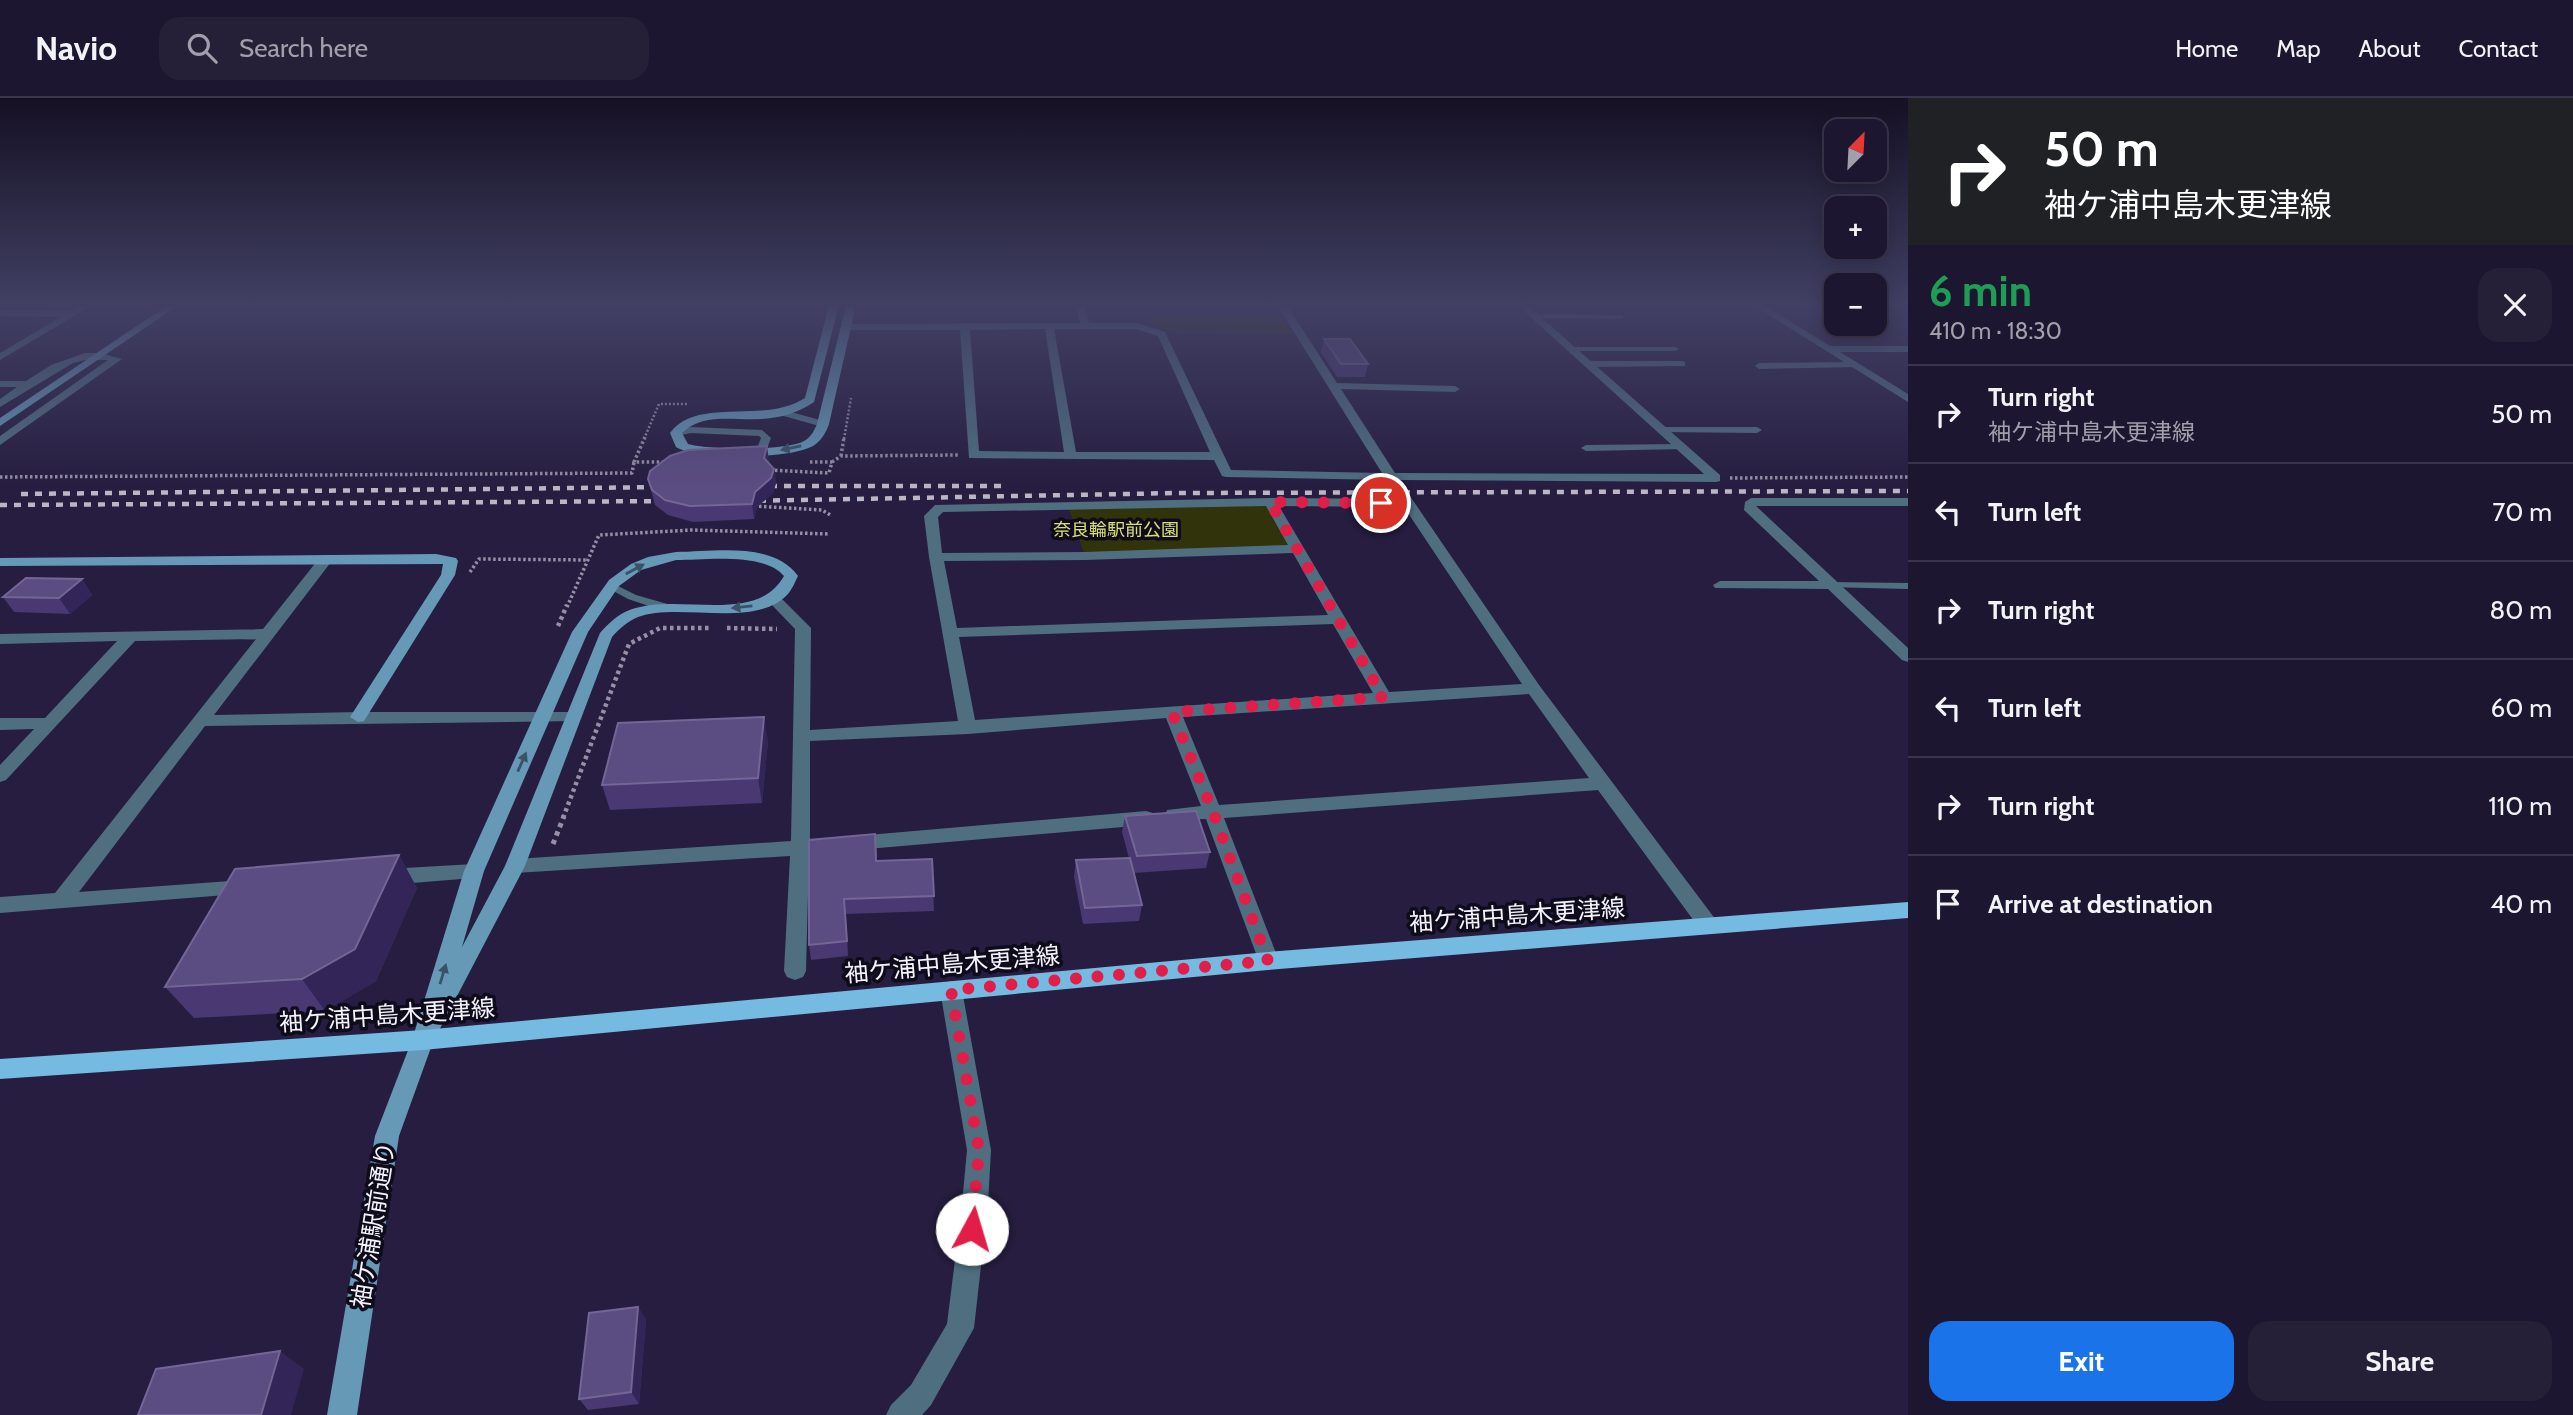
<!DOCTYPE html>
<html lang="en">
<head>
<meta charset="utf-8">
<style>
	:root { --surface:#1c1630; --page:#251f38; --text:#f1f3f6; --muted:#a09fab; --line:#3a354c; --accent:#1a73e8 }
	body { margin:0; font-family:Cabin,"Noto Sans JP",sans-serif; background:var(--page); color:var(--text); height:100vh; display:flex; flex-direction:column; font-size:26px; white-space:nowrap }
	* { box-sizing:border-box; margin:0 }
	p { font-size:23px; color:var(--muted) }
	.icon { flex:none; width:38px; height:38px; fill:none; stroke:currentColor; stroke-width:2; stroke-linecap:round; stroke-linejoin:round }
	.map { position:relative; flex:1; overflow:hidden }
	.panel { display:flex; flex-direction:column; background:var(--surface); width:665px }
	.panel>* { flex:none }
	.top-card { background:#202124; color:#fff; overflow:hidden }
	.needle { width:46px; rotate:24deg }
	.tools { position:absolute; left:1824px; top:21px; display:grid; gap:14px }
	.tools a { display:grid; place-items:center; width:63px; height:63px; border-radius:14px; background:var(--surface); box-shadow:0 4px 18px #0003,0 0 0 2px var(--line); font-size:35px }
	.pin { position:absolute; display:grid; place-items:center; width:60px; height:60px; color:#fff; margin:-30px; border:4px solid #fff; border-radius:50%; box-shadow:0 2px 7px #0007 }
	.me { position:absolute; width:77px; margin:-38px; rotate:6deg; stroke-linejoin:round; filter:drop-shadow(0 0 5px #0008) }
	.turn { display:flex; align-items:center; gap:24px; height:147px; padding:0 21px; font-size:32px }
	.turn .icon { width:91px; height:91px; stroke-width:2.5 }
	.turn b { display:block; font-size:49px; line-height:60px }
	.round { display:grid; place-items:center; flex:none; width:74px; height:74px; border-radius:21px; background:var(--page) }
	.head { display:flex; align-items:center; justify-content:space-between; height:119px; padding:0 21px }
	h1 { font-size:42px; font-weight:700; line-height:52px; color:#1e9e55 }
	.cta { display:flex; gap:14px; margin-top:auto; padding:14px 21px }
	.cta a { flex:1; height:80px; border-radius:21px; background:var(--accent); color:#fff; font-size:28px; font-weight:700; line-height:80px; text-align:center }
	.cta a+a { background:var(--page); color:var(--text) }
	ul { padding:0; list-style:none }
	li { display:flex; align-items:center; gap:21px; height:98px; padding:0 21px; border-top:2px solid var(--line) }
	li div { flex:1 }
	li b { display:block; font-size:26px }
	li em { font-style:normal }
	header { display:flex; align-items:center; gap:42px; box-sizing:border-box; height:98px; padding:0 35px; background:var(--surface); border-bottom:2px solid var(--line) }
	header strong { font-size:33px }
	nav { display:flex; gap:38px; margin-inline-start:auto; font-size:24px }
	.search { width:490px; height:63px; background:var(--page); display:flex; align-items:center; gap:18px; box-sizing:border-box; padding:0 24px; border-radius:21px; color:var(--muted); font-size:26px }
	main { display:flex; flex:1; min-height:0 }
	.map>svg:first-child { display:block }
	.green { fill:#31340a }
	.lines { fill:none; stroke-linecap:round; stroke-linejoin:round }
	.path-far3 { stroke:#9590a5; stroke-width:2.5; stroke-dasharray:2 2; stroke-linecap:butt }
	.path-far2 { stroke:#9590a5; stroke-width:3.5; stroke-dasharray:2.5 2.5; stroke-linecap:butt }
	.path-far1 { stroke:#9590a5; stroke-width:4.5; stroke-dasharray:3.5 3.5; stroke-linecap:butt }
	.path { stroke:#9590a5; stroke-width:5; stroke-dasharray:4.5 4.5; stroke-linecap:butt }
	.lane { fill:#4f6f81; fill-rule:evenodd }
	.street { fill:#4f6f81; fill-rule:evenodd }
	.secondary { fill:#6599b6; fill-rule:evenodd }
	.primary { fill:#75bae0; fill-rule:evenodd }
	.rail { stroke:#b9b6c6; stroke-width:4.5; stroke-dasharray:7 7; stroke-linecap:butt }
	.wall { fill:#493872 }
	.shaded-wall { fill:#332558 }
	.building { fill:#5b4c81; stroke:#736694; stroke-width:2 }
	.oneway { fill:#3a5268 }
	.route { stroke:#e11d48; stroke-width:12; stroke-dasharray:0 21.6 }
	.labels { text-anchor:middle; dominant-baseline:central; stroke-width:7; stroke-linejoin:round; paint-order:stroke }
	.far-park-label { font-size:18px; fill:#d7e174; stroke:#0e0b1a }
	.near-street-label { font-size:24px; fill:#f4f3fc; stroke:#0e0b1a }
</style>
</head>
<body>
<header>
<strong>Navio</strong>
<div class="search"><svg class="icon" aria-label="search" viewBox="0 0 24 24"><circle cx="10" cy="10" r="6"/><path d="M15 15l6 6"/></svg>Search here</div>
<nav><a>Home</a><a>Map</a><a>About</a><a>Contact</a></nav>
</header>
<main>
<div class="map">
<svg width="1908" height="1317" viewBox="0 0 1908 1317">
	<rect width="100%" height="100%" fill="#261d40"/>
	<!-- green -->
	<path class="green" d="M1162 216H1278L1293 236 1172 235 1146 222Z
		M1270 404 1297 451 1085 458 1068 408Z"/>
	<g class="lines">
		<!-- path-far3 -->
		<path class="path-far3" d="M644 341 659 306H687
			M844 341 851 300"/>
		<!-- path-far2 -->
		<path class="path-far2" d="M645 339 634 364H664
			M841 358 844 339
			M832 364 841 358 959 357
			M770 372 829 375 832 364H809
			M0 379 632 375 634 364
			M1730 380 1908 379
			M754 408 822 412 832 418
			M470 474 479 461 588 462
			M567 509 599 437 692 432 830 436"/>
		<!-- path-far1 -->
		<path class="path-far1" d="M558 528 567 507
			M727 530 777 531
			M563 720 629 546 660 530H711"/>
		<!-- path -->
		<path class="path" d="M553 746 564 718"/>
		<!-- lane -->
		<path class="lane" d="M1532 216 1621 217 1625 219 1621 221 1535 220 1531 218Z
			M1567 249H1675L1679 251 1675 253H1567Z
			M1682 263 1685 264V268L1587 269 1583 266 1587 263Z
			M1855 264 1858 265V269L1759 271 1755 268 1759 265Z
			M691 329 762 332 771 340 766 353 761 356 756 353 761 340 759 338 691 335 676 338 671 335Z
			M1657 329H1757L1762 332 1757 335 1660 334 1655 331Z
			M1681 346 1686 349 1684 351 1586 353 1581 350 1586 347Z
			M1830 484 1908 485V491L1826 489 1824 487Z
			M612 485 636 497 671 507 673 510 667 514 628 501 608 490V486Z"/>
		<!-- street -->
		<path class="street" d="M82 207H93L0 262V255L61 219 0 218V212L71 213Z
			M1075 207H1085L1089 225H1137L1165 234 1231 372 1382 375 1277 207H1287L1337 285 1455 288 1460 291 1455 294 1341 291 1395 375 1704 376 1517 207H1527L1720 377V383L1716 384 1399 382 1539 587 1716 822 1719 828 1716 834 1709 836 1702 834 1598 692 1224 720 1279 863 1275 869 1268 872 1261 869 1206 721 1167 722 1165 717 1167 712 1201 708 1166 620 968 636 810 643V742L1146 713 1153 715 1155 720 1153 725 1146 727 809 756 806 873 803 879 795 882 787 879 784 873 790 758 515 775 508 773 505 768 508 763 515 761 791 743 795 531 770 505 768 502 770 499H780L811 530 810 632 958 623 929 459 924 418 935 407 1270 400 1399 401 1387 382 1226 379 1222 378 1214 362 969 360 960 232H848L843 229 848 226 1080 225ZM1045 231 1064 354 979 353 970 232ZM1054 231H1136L1158 238 1210 354H1076ZM1266 408 1288 447 1085 454 942 455 938 419 943 414ZM1279 408 1404 409 1522 586 1389 594ZM1293 455 1328 517 957 530 944 463 1085 462ZM1333 526 1373 595 975 622 959 539ZM1529 596 1589 680 1219 707 1183 619Z
			M1753 207H1764L1830 248H1908V254H1840L1908 296V304Z
			M85 255H100L122 261 0 347V338L108 262H85L73 265 0 309V301L17 289H0V283H26L51 267Z
			M784 312 827 324 829 326 823 329 780 317 778 315Z
			M1751 400H1908V408H1756L1908 550V564L1902 562 1828 491 1715 490 1713 487 1720 483H1819L1744 412 1745 404Z
			M326 457 333 461 331 464 214 617 358 614H572L580 619 578 623 205 628 79 794 244 782 251 785 254 790 251 795 0 815V799L55 795 256 541 135 543 6 682 0 684V667L34 631 0 632V620H45L117 543 0 546V536L263 531 321 458Z
			M474 766 481 768 484 773 481 778 474 780 387 787 380 784 377 779 380 774 387 771Z
			M951 883 959 886 962 892 991 1052 988 1106 974 1230 931 1307 922 1317H886L891 1307 911 1287 947 1226 962 1106 967 1052 940 892 943 886Z"/>
		<!-- secondary -->
		<path class="secondary" d="M168 207H179L0 328V320Z
			M829 207H839L814 304C798 315 781 320 761 321 735 323 703 314 682 335L688 346C709 352 786 353 804 343 811 339 814 333 817 326L846 207H856L829 326C826 335 821 343 813 348 790 361 698 363 676 349L670 335C698 298 763 327 805 300Z
			M676 454C715 454 772 443 798 478 795 484 792 492 787 497 754 531 678 504 638 519 628 523 619 531 612 539L525 768 433 944 399 1038 357 1317H327L375 1038 412 942 464 773 572 534 609 482 631 466 648 459ZM676 462C705 462 764 454 784 478 755 530 672 491 625 514 615 519 607 527 600 535L505 768 462 849 484 773 588 534 619 488 641 472Z
			M436 456 456 460 458 463 455 477 364 623 358 624 350 619 441 477 443 466 0 468V460Z"/>
		<!-- primary -->
		<path class="primary" d="M1908 804V820L1268 872 423 952 0 981V961L423 932 1268 854Z"/>
		<!-- rail -->
		<path class="rail" d="M756 388H1001
			M21 396 668 389
			M745 403 1178 395 1908 393
			M0 407 672 403"/>
	</g>
	<!-- wall -->
	<path class="wall" d="M1324 241 1368 266 1365 279H1337L1321 254Z
		M769 363V365L774 371 776 385 773 395 757 409 754 421 693 424 668 417 655 407 648 381Z
		M82 481 92 497 70 516 14 514 3 499Z
		M768 643 762 705 610 712 602 687Z
		M1125 718 1210 754 1206 770 1134 775 1142 807 1139 823 1083 826 1074 779 1076 762 1129 760 1122 734Z
		M877 751V763L932 761 934 813 846 816 848 858 811 862 809 847Z
		M399 757 417 790 376 883 325 913 194 920 165 889Z
		M638 1209 646 1222 639 1306 588 1312 579 1301Z"/>
	<!-- shaded-wall -->
	<path class="shaded-wall" d="M767 348 769 363 766 375 764 360Z
		M774 371 776 385 773 395 757 409 754 421 752 406 755 394Z
		M82 481 92 497 70 516 59 500Z
		M764 619 768 643 762 705 758 680Z
		M399 757 417 790 376 883 325 913 302 881Z
		M638 1209 646 1222 639 1306 631 1294Z
		M280 1253 304 1271 291 1317H261Z"/>
	<!-- building -->
	<path class="building" d="M1324 241H1350L1368 266H1341Z
		M767 348 764 360 774 371 771 380 755 394 752 406 690 408 665 402 652 392 648 381 650 373 670 358 688 352Z
		M26 480 82 481 59 500 3 499Z
		M764 619 758 680 602 687 618 625Z
		M1196 713 1210 754 1137 758 1125 718Z
		M875 736 876 763 932 761 934 798 844 801 847 843 809 847V742Z
		M399 757 355 851 302 881 165 889 235 771Z
		M1130 760 1142 807 1085 810 1076 762Z
		M638 1209 631 1294 579 1301 589 1215Z
		M280 1253 261 1317H138L156 1271Z"/>
	<!-- one-way arrows -->
	<defs><path id="oneway-solid" d="M-6-.8H1V-3.2L6.5 0L1 3.2V.8H-6Z" transform="scale(1.75)"/></defs>
	<g class="oneway">
		<use href="#oneway-solid" transform="translate(791 350) rotate(168)"/>
		<use href="#oneway-solid" transform="translate(635 471) rotate(-28)"/>
		<use href="#oneway-solid" transform="translate(742 509) rotate(174)"/>
		<use href="#oneway-solid" transform="translate(522 664) rotate(-66)"/>
		<use href="#oneway-solid" transform="translate(443 876) rotate(-73)"/>
	</g>
	<!-- sky -->
	<linearGradient id="sky" x2="0" y2="1"><stop stop-color="#151023"/><stop offset="0.53" stop-color="#414064"/><stop offset="1" stop-color="#414064" stop-opacity="0"/></linearGradient>
	<rect width="1908" height="391" fill="url(#sky)"/>
	<g class="lines">
		<!-- route -->
		<path class="route" d="M972 1131 979 1052 951 892 1268 863 1213 714 1172 614 1383 599 1270 404 1381 405"/>
	</g>
	<g class="labels">
		<!-- far-park labels -->
		<g class="far-park-label">
			<text x="1116" y="432">奈良輪駅前公園</text>
		</g>
		<!-- near-street labels -->
		<g class="near-street-label">
			<text transform="translate(1517 817) rotate(-4)">袖ケ浦中島木更津線</text>
			<text transform="translate(952 866) rotate(-5)">袖ケ浦中島木更津線</text>
			<text transform="translate(387 917) rotate(-4)">袖ケ浦中島木更津線</text>
			<text transform="translate(373 1127) rotate(-81)">袖ケ浦駅前通り</text>
		</g>
	</g>
</svg>
<div class="tools">
<a><svg class="needle" viewBox="-14 -14 28 28"><path d="M0-13l5 13h-10z" fill="#e53935"/><path d="M0 13l5-13h-10z" fill="#a09fab"/></svg></a>
<a>+</a>
<a>−</a>
</div>
<div class="pin" style="left:1381px;top:405px;background:#d93025"><svg class="icon" aria-label="arrive" viewBox="0 0 24 24"><path d="M6 21V4h12l-3 4 3 4H6"/></svg></div>
<svg class="me" style="left:972px;top:1131px" viewBox="-20 -20 40 40"><circle r="19" fill="#fff"/><path d="M0-13L10 11 0 6-10 11z" fill="#e11d48"/></svg>
</div>
<section class="panel">
<div class="top-card">
<div class="turn"><svg class="icon" aria-label="right" viewBox="0 0 24 24"><path d="M7 20v-9h11M14 6l5 5-5 5"/></svg><div><b>50 m</b>袖ケ浦中島木更津線</div></div>
</div>
<div class="head"><div><h1>6 min</h1><p>410 m · 18:30</p></div><a class="round"><svg class="icon" aria-label="close" viewBox="0 0 24 24"><path d="M6 6l12 12M18 6L6 18"/></svg></a></div>
<ul>
<li><svg class="icon" aria-label="right" viewBox="0 0 24 24"><path d="M7 20v-9h11M14 6l5 5-5 5"/></svg><div><b>Turn right</b><p>袖ケ浦中島木更津線</p></div><em>50 m</em></li>
<li><svg class="icon" aria-label="left" viewBox="0 0 24 24"><path d="M17 20v-9H6M10 6l-5 5 5 5"/></svg><div><b>Turn left</b></div><em>70 m</em></li>
<li><svg class="icon" aria-label="right" viewBox="0 0 24 24"><path d="M7 20v-9h11M14 6l5 5-5 5"/></svg><div><b>Turn right</b></div><em>80 m</em></li>
<li><svg class="icon" aria-label="left" viewBox="0 0 24 24"><path d="M17 20v-9H6M10 6l-5 5 5 5"/></svg><div><b>Turn left</b></div><em>60 m</em></li>
<li><svg class="icon" aria-label="right" viewBox="0 0 24 24"><path d="M7 20v-9h11M14 6l5 5-5 5"/></svg><div><b>Turn right</b></div><em>110 m</em></li>
<li><svg class="icon" aria-label="arrive" viewBox="0 0 24 24"><path d="M6 21V4h12l-3 4 3 4H6"/></svg><div><b>Arrive at destination</b></div><em>40 m</em></li>
</ul>
<div class="cta"><a>Exit</a><a>Share</a></div>
</section>
</main>
</body>
</html>
